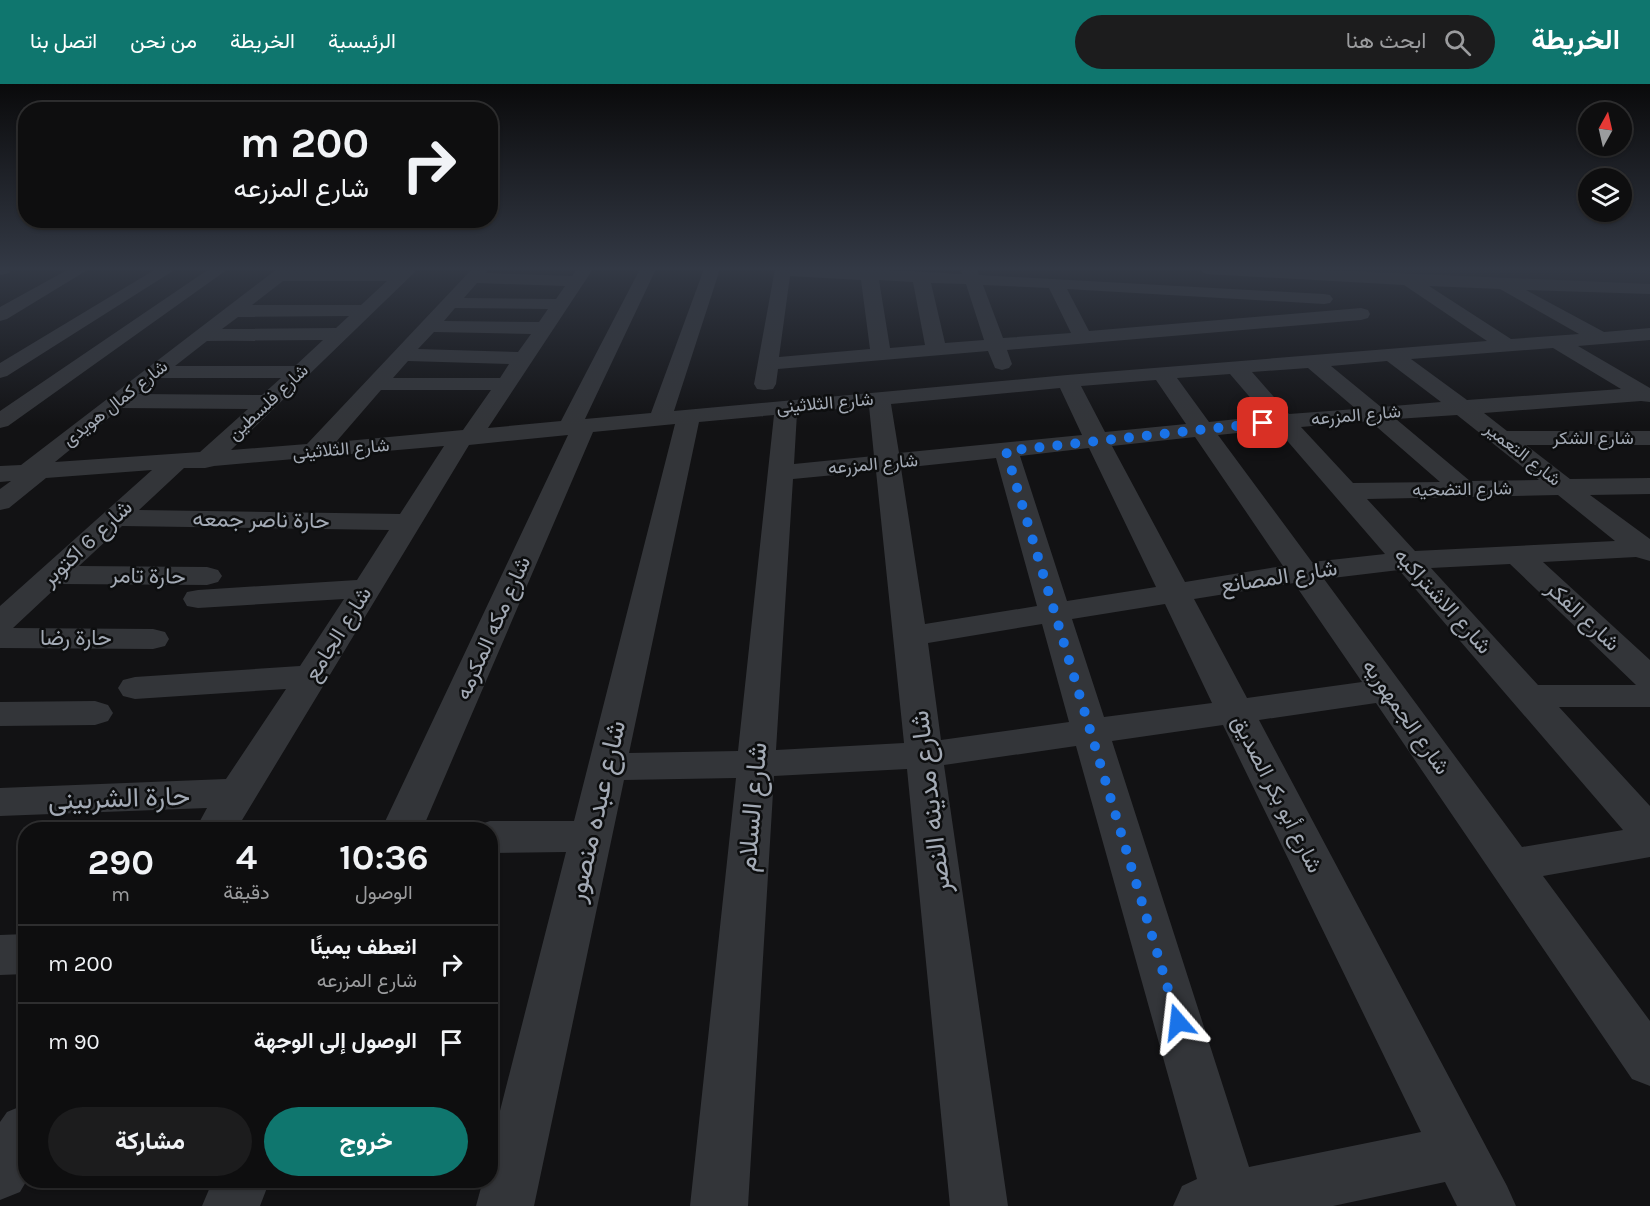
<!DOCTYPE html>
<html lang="ar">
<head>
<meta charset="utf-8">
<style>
	:root { --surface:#0e0e0f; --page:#1c1c1d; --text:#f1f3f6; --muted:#9b9c9e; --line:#2e2e2f; --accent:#0f766e }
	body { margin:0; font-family:Karla,Vazirmatn,sans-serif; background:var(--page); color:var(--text); direction:rtl; height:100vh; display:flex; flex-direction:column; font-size:22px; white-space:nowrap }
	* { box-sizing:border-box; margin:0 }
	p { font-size:20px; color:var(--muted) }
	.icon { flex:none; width:33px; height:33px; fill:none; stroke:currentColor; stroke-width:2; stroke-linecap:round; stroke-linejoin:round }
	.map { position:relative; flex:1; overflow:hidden; direction:ltr }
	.panel { position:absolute; left:18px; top:738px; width:480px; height:366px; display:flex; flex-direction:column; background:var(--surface); border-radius:24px; box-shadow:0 2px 4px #0004,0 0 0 2px var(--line); direction:rtl }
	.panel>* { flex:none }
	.guide { position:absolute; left:18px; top:18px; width:480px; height:126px; border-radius:24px; box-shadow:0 2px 4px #0004,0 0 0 2px var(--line); direction:rtl; background:#0e0e0f; color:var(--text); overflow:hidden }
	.needle { width:39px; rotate:8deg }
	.tools { position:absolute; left:1578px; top:18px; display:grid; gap:12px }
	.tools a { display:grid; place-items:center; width:54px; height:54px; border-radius:50%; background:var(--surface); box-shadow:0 2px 4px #0004,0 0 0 2px var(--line); font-size:30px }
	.pin { position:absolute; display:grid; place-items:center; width:51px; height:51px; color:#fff; margin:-26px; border-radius:12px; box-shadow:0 3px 9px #0006 }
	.me { position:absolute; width:66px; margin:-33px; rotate:343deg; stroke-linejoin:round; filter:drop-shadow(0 0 4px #0008) }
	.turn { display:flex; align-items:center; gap:21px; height:126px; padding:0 30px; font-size:27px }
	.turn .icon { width:78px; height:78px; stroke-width:2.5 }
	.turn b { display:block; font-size:42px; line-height:51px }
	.eta { display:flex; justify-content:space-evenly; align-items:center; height:102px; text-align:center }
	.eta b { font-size:36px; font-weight:700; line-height:42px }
	.cta { display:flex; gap:12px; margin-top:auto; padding:12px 30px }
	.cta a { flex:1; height:69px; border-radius:36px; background:var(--accent); color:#fff; font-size:24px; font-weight:700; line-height:69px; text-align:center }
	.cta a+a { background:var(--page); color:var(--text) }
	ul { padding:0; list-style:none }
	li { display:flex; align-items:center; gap:18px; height:78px; padding:0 30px; border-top:2px solid var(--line) }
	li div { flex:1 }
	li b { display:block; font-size:22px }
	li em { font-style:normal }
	header { display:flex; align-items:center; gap:36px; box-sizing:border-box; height:84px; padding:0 30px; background:var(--accent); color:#fff }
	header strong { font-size:28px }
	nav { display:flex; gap:33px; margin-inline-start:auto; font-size:21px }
	.search { width:420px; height:54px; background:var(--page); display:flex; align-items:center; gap:15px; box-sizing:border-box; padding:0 21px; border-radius:33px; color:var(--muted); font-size:22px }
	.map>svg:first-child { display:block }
	.built { fill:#1e1f21 }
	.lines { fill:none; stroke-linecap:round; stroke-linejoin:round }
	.street { fill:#333539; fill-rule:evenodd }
	.route { stroke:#1a73e8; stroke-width:10; stroke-dasharray:0 18 }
	.labels { text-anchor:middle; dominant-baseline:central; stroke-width:5; stroke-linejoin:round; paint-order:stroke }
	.far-street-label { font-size:18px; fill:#a3aab5; stroke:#0d0e0f }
	.street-label { font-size:22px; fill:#a3aab5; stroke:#0d0e0f }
	.near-street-label { font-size:27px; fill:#a3aab5; stroke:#0d0e0f }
</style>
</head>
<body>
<header>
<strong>الخريطة</strong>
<div class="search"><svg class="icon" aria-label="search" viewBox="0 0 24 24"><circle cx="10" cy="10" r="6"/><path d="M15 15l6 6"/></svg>ابحث هنا</div>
<nav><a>الرئيسية</a><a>الخريطة</a><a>من نحن</a><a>اتصل بنا</a></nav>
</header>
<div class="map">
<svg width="1650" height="1122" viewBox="0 0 1650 1122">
	<rect width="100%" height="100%" fill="#121214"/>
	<!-- built -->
	<path class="built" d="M1335 185H1650V203L1340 190Z"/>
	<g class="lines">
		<!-- street -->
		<path class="street" d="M0 185H11L9 189 0 191Z
			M69 185H89L7 235 0 237V223Z
			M156 185H176L7 292 0 294V279Z
			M209 185H228L8 342 0 344V327Z
			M277 185H418L231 366 307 360 472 185H489L486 189 572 192 577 185H593L488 344 561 337 640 185H656L585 335 651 329 704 185H720L674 327 1067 291 1487 257 1404 201 1206 190 1198 185H1301L1650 200V210L1526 206 1604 248 1650 244V256L1578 262 1650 304V318L1641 317 1484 329 1507 347H1650V361H1526L1570 395 1650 394V410L1590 411 1650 455V477L1636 473 1543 478 1650 576V623H1559L1650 722V773L1543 792 1650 937V1002L1632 995 1376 619 1259 636 1507 1102 1516 1122H1457L1445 1098 1333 1122H1173L1182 1102 1197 1095 1076 662 944 681 1008 1122H950L907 685 774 692 748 1122H690L736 694 624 696 534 1122H476L483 1096H490V1066L566 768 490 769V746H473L475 742 490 737H574L675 340 593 348 422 746H381L568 351 469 361 236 746H195L207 724 0 732V704L226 695 286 605 135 615 123 612 118 604 123 596 135 593 300 582 344 515 198 524 187 522 183 515 187 508 198 506 357 496 389 446 122 442 79 482 207 483 218 486 222 492 218 498 207 501 60 500 13 544 153 545 165 548 169 555 165 562 153 565 0 564V522L152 386 46 394 9 424 0 426V405L11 397 0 398V382L21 381ZM283 197H387L361 221H252ZM477 199 565 202 556 215 464 214ZM1429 202 1500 205 1579 250 1511 255ZM455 224 548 225 539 238 444 237ZM349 232 336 244 222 245 238 233ZM434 248 531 250 518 268 418 265ZM323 256 295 282H175L207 257ZM1553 264 1621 305 1467 316 1411 275ZM408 277 509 280 500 294H393ZM1387 277 1441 318 1381 323 1331 282ZM1308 284 1356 325 1289 330 1252 288ZM1230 290 1266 332 1209 338 1177 294ZM159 294H281L262 311 138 310ZM1156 296 1186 340 1105 348 1081 302ZM1060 304 1082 351 899 369 891 320ZM381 306H491L463 346 336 358ZM869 322 874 372 794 380 797 329ZM121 324 248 325 200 368 55 378ZM774 331 738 667 629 669 699 338ZM1457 331 1539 396 1470 397 1396 335ZM1370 337 1440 398 1353 399 1301 343ZM1277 345 1385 470 1312 478 1218 351ZM1195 353 1283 482 1185 498 1112 362ZM444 362 400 430 139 426 184 384H205L214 382ZM1089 364 1156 503 1067 517 1020 372ZM996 374 1037 522 925 540 901 384ZM876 387 904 659 776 666 793 395ZM1558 411 1615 457 1415 467 1367 415ZM1510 480 1636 601H1538L1431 484ZM1399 486 1623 746 1522 763 1324 495ZM1294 499 1362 598 1247 614 1194 515ZM1165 520 1212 619 1104 633 1072 535ZM1042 540 1069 638 941 656 928 559ZM1223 641 1421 1048 1249 1083 1112 657Z
			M775 185H870L962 190 961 185H977L979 191 1324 210 1330 211 1333 215 1330 219 1324 220 1067 205 1089 247 1361 224 1368 226 1370 230 1368 234 1361 236 1007 266 1012 280 1009 284 1002 286 995 284 988 267 778 285 776 300 773 305 765 306 757 305 754 300ZM790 192 861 196 870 265 779 273ZM879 196 913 198 925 261 890 264ZM931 199 966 200 984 256 945 259ZM983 201 1049 204 1071 249 1003 254Z
			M95 617 108 621 113 629 108 637 95 641 0 642V618Z
			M26 850V890L0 891V851Z
			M26 1020 27 1096 20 1108 0 1116V1038L7 1028Z
			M213 1096H270L260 1122H202Z"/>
	</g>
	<!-- sky -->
	<linearGradient id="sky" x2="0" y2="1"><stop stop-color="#0a0a0b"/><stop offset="0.54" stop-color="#333945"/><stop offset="1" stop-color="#333945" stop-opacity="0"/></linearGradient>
	<rect width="1650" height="342" fill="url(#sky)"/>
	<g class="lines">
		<!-- route -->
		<path class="route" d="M1178 938 1006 367 1263 339"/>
	</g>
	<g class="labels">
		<!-- far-street labels -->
		<g class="far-street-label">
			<text transform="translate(268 318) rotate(-43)">شارع فلسطين</text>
			<text transform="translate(115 319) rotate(-38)">شارع كمال هويدى</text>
			<text transform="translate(825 319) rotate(-5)">شارع الثلاثينى</text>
			<text transform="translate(1356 331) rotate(-5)">شارع المزرعه</text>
			<text x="1593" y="354">شارع الشكر</text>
			<text transform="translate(341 365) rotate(-5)">شارع الثلاثينى</text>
			<text transform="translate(1523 370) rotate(38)">شارع التعمير</text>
			<text transform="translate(873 380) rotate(-5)">شارع المزرعه</text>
			<text transform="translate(1462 405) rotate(-1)">شارع التضحيه</text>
		</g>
		<!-- street labels -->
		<g class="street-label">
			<text transform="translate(261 436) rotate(1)">حارة ناصر جمعه</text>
			<text transform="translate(87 459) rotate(-43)">شارع 6 اكتوبر</text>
			<text transform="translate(148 492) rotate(1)">حارة تامر</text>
			<text transform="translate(1279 493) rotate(-9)">شارع المصانع</text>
			<text transform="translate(1443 517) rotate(48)">شارع الاشتراكيه</text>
			<text transform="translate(1583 532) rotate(43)">شارع الفكر</text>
			<text transform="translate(493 544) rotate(-66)">شارع مكه المكرمه</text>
			<text transform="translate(338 550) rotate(-58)">شارع الجامع</text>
			<text x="76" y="554">حارة رضا</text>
			<text transform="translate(1406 633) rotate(55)">شارع الجمهوريه</text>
			<text transform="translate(1277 710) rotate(63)">شارع أبو بكر الصديق</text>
		</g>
		<!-- near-street labels -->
		<g class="near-street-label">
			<text transform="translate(119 714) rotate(-2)">حارة الشربينى</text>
			<text transform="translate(930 718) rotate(-97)">شارع مدينه النصر</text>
			<text transform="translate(752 723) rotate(-85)">شارع السلام</text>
			<text transform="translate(596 727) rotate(-77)">شارع عبده منصور</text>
		</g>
	</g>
</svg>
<div class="tools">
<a><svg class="needle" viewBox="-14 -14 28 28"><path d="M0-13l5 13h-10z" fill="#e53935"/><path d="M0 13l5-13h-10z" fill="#9b9c9e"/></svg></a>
<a><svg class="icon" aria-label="layers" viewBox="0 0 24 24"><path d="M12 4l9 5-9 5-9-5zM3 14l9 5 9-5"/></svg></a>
</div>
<div class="pin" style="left:1263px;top:339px;background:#d93025"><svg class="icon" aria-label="arrive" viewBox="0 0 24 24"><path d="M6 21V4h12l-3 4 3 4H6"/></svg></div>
<svg class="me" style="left:1178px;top:938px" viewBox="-20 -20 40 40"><path d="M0-17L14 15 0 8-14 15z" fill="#1a73e8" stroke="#fff" stroke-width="4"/></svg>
<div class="guide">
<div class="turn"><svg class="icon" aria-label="right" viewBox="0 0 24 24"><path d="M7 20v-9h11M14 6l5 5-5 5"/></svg><div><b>200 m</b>شارع المزرعه</div></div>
</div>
<section class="panel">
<div class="eta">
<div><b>10:36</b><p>الوصول</p></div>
<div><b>4</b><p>دقيقة</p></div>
<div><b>290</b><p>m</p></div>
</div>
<ul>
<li><svg class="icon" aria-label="right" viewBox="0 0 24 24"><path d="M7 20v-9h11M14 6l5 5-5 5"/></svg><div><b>انعطف يمينًا</b><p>شارع المزرعه</p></div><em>200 m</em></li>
<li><svg class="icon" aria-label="arrive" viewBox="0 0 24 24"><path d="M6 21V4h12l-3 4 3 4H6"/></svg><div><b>الوصول إلى الوجهة</b></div><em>90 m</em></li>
</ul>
<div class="cta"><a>خروج</a><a>مشاركة</a></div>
</section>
</div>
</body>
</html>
